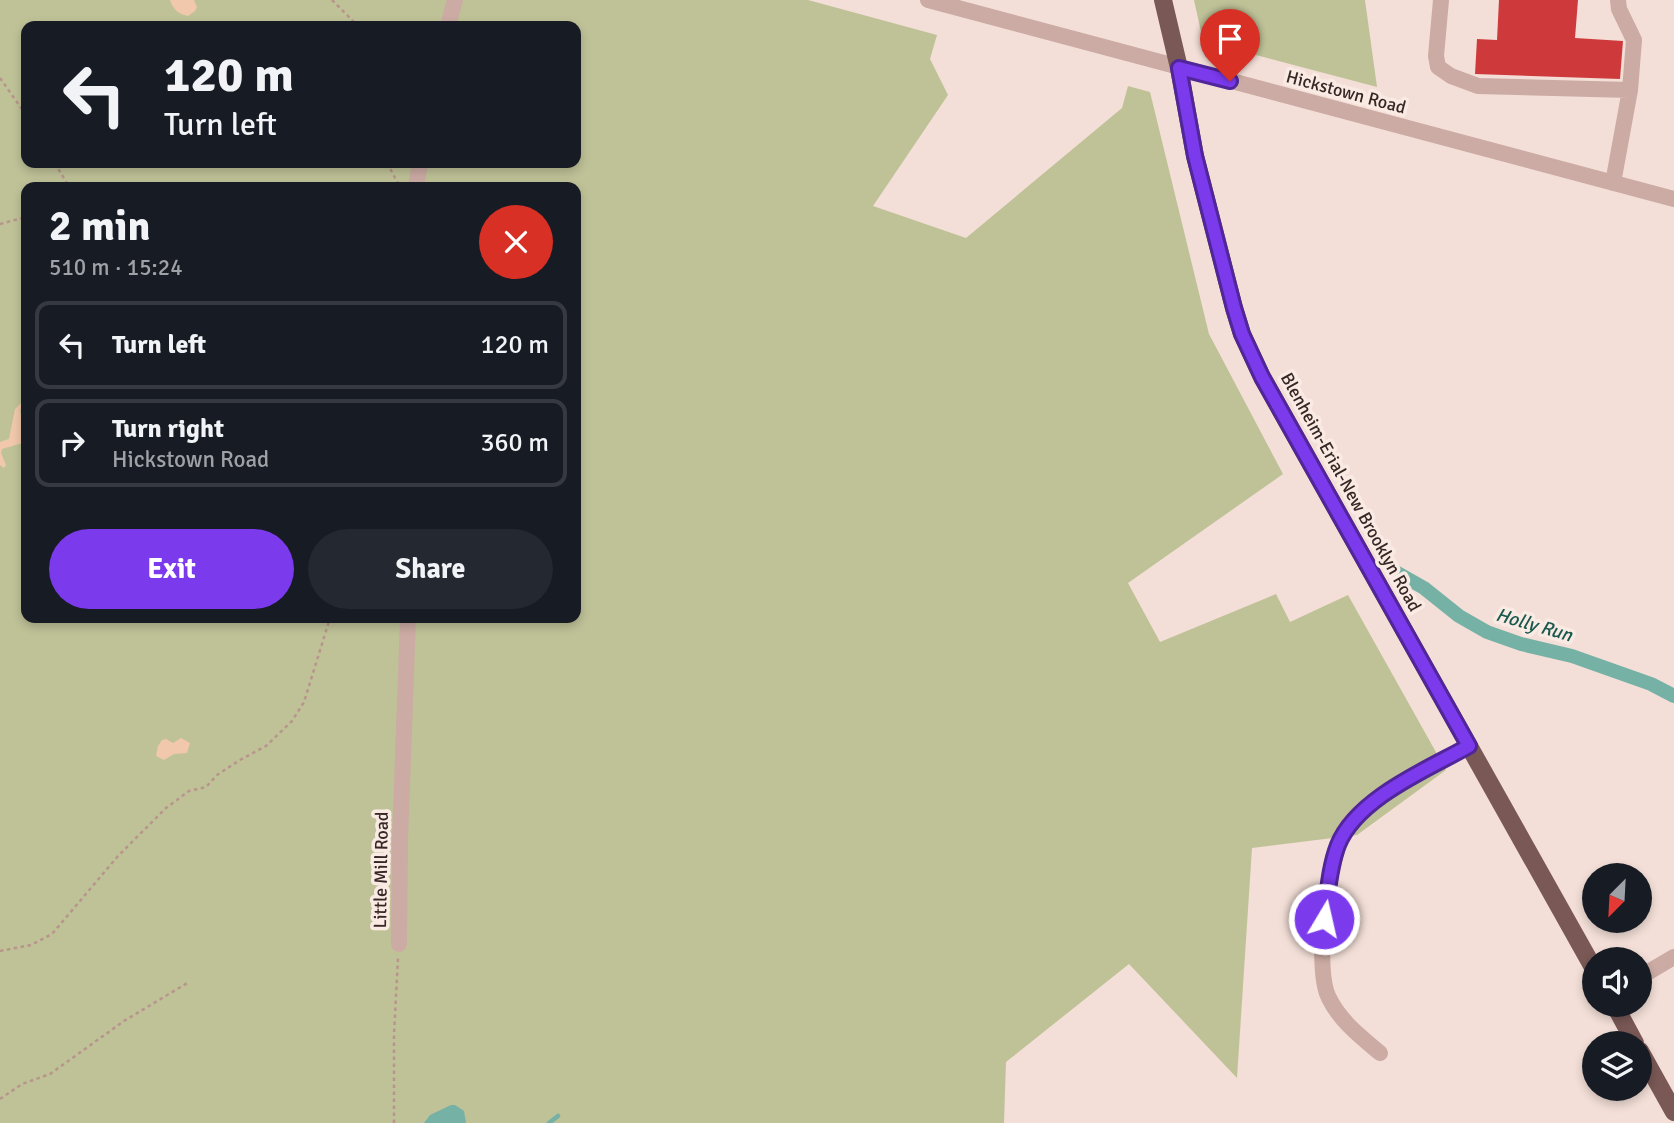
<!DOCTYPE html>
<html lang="en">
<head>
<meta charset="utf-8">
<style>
	:root { --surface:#171b24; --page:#242831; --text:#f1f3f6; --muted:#9ea1a6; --line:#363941; --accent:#7c3aed }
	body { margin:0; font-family:Signika,sans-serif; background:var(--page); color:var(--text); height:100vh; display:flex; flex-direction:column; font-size:26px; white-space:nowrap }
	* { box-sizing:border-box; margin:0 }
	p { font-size:23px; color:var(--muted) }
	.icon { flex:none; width:38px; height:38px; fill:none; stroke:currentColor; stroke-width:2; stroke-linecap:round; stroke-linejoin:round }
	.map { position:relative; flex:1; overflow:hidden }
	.drawer { position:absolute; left:21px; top:182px; width:560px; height:441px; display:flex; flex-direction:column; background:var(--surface); border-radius:14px; box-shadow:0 4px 10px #0003 }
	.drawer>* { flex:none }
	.top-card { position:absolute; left:21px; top:21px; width:560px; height:147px; border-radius:14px; box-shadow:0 4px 10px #0003; background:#171b24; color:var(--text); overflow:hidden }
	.needle { width:46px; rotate:204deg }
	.tools { position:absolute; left:1582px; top:863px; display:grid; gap:14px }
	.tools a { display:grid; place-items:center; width:70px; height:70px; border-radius:50%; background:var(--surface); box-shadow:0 4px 10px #0003; font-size:35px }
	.pin { position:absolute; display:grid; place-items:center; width:60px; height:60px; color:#fff; margin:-72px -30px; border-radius:50% 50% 50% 0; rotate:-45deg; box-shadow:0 0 7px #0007 }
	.pin .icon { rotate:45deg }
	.me { position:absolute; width:77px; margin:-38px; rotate:9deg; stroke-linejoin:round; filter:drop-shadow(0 0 5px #0008) }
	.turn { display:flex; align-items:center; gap:24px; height:147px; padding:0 28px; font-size:32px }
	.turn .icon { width:91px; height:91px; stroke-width:2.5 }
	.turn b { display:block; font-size:49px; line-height:60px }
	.round { display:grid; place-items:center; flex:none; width:74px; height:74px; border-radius:37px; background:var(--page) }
	.headline { display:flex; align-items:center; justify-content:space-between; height:119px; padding:0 28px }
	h1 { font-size:42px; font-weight:700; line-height:52px }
	.primary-button { display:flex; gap:14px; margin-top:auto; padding:14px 28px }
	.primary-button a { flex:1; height:80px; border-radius:42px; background:var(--accent); color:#fff; font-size:28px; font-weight:700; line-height:80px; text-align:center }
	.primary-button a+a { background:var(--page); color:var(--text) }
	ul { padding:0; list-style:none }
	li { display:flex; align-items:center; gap:21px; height:88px; margin:0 14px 10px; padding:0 14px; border:4px solid var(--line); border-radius:14px }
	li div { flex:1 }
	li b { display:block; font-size:26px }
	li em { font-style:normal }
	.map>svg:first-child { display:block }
	.green { fill:#bfc297; fill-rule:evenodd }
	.sand { fill:#f1c8ab }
	.water { fill:#75b1a5 }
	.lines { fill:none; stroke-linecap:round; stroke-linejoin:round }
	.stream { stroke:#75b1a5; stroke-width:4.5 }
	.canal { stroke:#75b1a5; stroke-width:14 }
	.building { fill:#ce3a3b }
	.path { stroke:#b7958d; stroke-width:2.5; stroke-dasharray:3.5 3.5; stroke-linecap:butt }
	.minor { stroke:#cbaba3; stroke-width:16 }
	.major { stroke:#795855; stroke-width:18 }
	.route-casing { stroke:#51269a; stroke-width:18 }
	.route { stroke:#7c3aed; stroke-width:12 }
	.labels { text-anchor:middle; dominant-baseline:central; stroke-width:7; stroke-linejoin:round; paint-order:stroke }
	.street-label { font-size:18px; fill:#362725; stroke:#faeae4 }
	.water-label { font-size:19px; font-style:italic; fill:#19594d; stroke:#faeae4 }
</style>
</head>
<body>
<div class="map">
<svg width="1674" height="1123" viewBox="0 0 1674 1123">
	<rect width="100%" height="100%" fill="#f3dfd7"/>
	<!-- green -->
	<path class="green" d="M0 0H808L937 35 930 59 948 95 873 206 966 238 1122 108 1128 86 1150 92 1209 334 1283 474 1128 583 1160 642 1276 594 1290 622 1348 595 1446 770 1357 835 1252 848 1237 1078 1129 964 1006 1062 1004 1123H0ZM26 26H576V163H26ZM26 187H576V618H26Z
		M1194 0H1365L1377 87 1203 41Z"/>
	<!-- sand -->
	<path class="sand" d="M170 0H194L197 7 195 11 188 16C178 14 173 9 170 0Z
		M26 398V405L20 410 21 415H26V442L2 449 1 453 6 465 4 468 0 465V442L9 439 15 409Z
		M181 738 190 743 187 753 174 754 164 760 156 756 158 746 162 740 166 739 173 743Z"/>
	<!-- water -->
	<path class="water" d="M451 1105H455L464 1111 466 1123H424L430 1115Z"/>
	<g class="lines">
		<!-- stream -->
		<path class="stream" d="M549 1123 558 1116"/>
		<!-- canal -->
		<path class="canal" d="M1394 571 1424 588 1459 616 1487 632 1521 644 1572 656 1651 684 1674 696"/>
	</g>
	<!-- building -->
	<path class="building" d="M1499 0H1578L1575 38 1623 41 1620 79 1475 74 1477 39 1497 40Z"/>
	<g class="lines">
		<!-- path -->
		<path class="path" d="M332 0 358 26
			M0 78 26 115
			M55 163 69 187
			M387 163 400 187
			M0 224 26 217
			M0 951 31 945 52 934 118 856 166 808 189 791 206 787 217 775 240 760 266 746 292 721 304 702 330 618
			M0 1099 22 1084 50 1074 124 1021 189 982
			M394 1123V1034L398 958"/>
		<!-- minor -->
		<path class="minor" d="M928 0 1674 199
			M1441 0 1436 56 1438 67 1451 76 1478 86 1630 90 1634 40 1619 9 1618 0
			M448 26 455 0
			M1613 183 1630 90
			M416 187 420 163
			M399 944 400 840 408 618
			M1640 977 1674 957
			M1380 1053C1361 1037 1340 1021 1329 998 1313 968 1328 853 1348 825 1371 794 1435 765 1470 746"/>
		<!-- major -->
		<path class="major" d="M1163 0 1179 68 1195 156 1234 308 1242 334 1262 377 1594 969
			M1614 1004 1635 1043
			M1640 1051 1674 1112"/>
	</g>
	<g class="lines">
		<defs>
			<path id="route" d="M1230 81 1179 68 1195 156 1234 308 1242 334 1262 377 1469 746C1428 769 1357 798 1338 845 1329 868 1328 895 1324 919"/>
		</defs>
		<!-- route casing -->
		<use href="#route" class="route-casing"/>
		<!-- route -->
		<use href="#route" class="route"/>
	</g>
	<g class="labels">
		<!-- street labels -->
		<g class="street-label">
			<text transform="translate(1346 92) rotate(15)">Hickstown Road</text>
			<text transform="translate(1351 492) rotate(61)">Blenheim-Erial-New Brooklyn Road</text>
			<text transform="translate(381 870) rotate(-89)">Little Mill Road</text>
		</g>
		<!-- water labels -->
		<g class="water-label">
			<text transform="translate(1534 625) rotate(16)">Holly Run</text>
		</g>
	</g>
</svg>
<div class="tools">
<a><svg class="needle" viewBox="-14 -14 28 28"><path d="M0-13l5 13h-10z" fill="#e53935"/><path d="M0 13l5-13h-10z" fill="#9ea1a6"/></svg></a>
<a><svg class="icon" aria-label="sound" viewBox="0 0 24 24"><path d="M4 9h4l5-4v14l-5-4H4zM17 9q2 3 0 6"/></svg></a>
<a><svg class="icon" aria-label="layers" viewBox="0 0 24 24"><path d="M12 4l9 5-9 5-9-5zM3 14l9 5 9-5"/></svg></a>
</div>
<div class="pin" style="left:1230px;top:81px;background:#d93025"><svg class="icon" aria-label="arrive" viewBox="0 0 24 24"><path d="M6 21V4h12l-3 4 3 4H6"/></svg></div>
<svg class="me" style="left:1324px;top:919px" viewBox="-20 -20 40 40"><circle r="17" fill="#7c3aed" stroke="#fff" stroke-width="3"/><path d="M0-11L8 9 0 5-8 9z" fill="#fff"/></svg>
<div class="top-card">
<div class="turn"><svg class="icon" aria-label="left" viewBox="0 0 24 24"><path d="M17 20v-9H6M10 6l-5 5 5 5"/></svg><div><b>120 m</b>Turn left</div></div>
</div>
<section class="drawer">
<div class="headline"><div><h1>2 min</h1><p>510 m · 15:24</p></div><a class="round" style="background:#d93025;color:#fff"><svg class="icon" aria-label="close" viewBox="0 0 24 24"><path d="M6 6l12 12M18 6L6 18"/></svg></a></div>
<ul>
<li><svg class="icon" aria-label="left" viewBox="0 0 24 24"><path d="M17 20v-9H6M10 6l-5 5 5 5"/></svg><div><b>Turn left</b></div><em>120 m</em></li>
<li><svg class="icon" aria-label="right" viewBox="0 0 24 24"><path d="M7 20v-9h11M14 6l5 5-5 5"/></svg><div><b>Turn right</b><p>Hickstown Road</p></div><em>360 m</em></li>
</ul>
<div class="primary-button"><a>Exit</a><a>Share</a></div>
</section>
</div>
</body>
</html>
